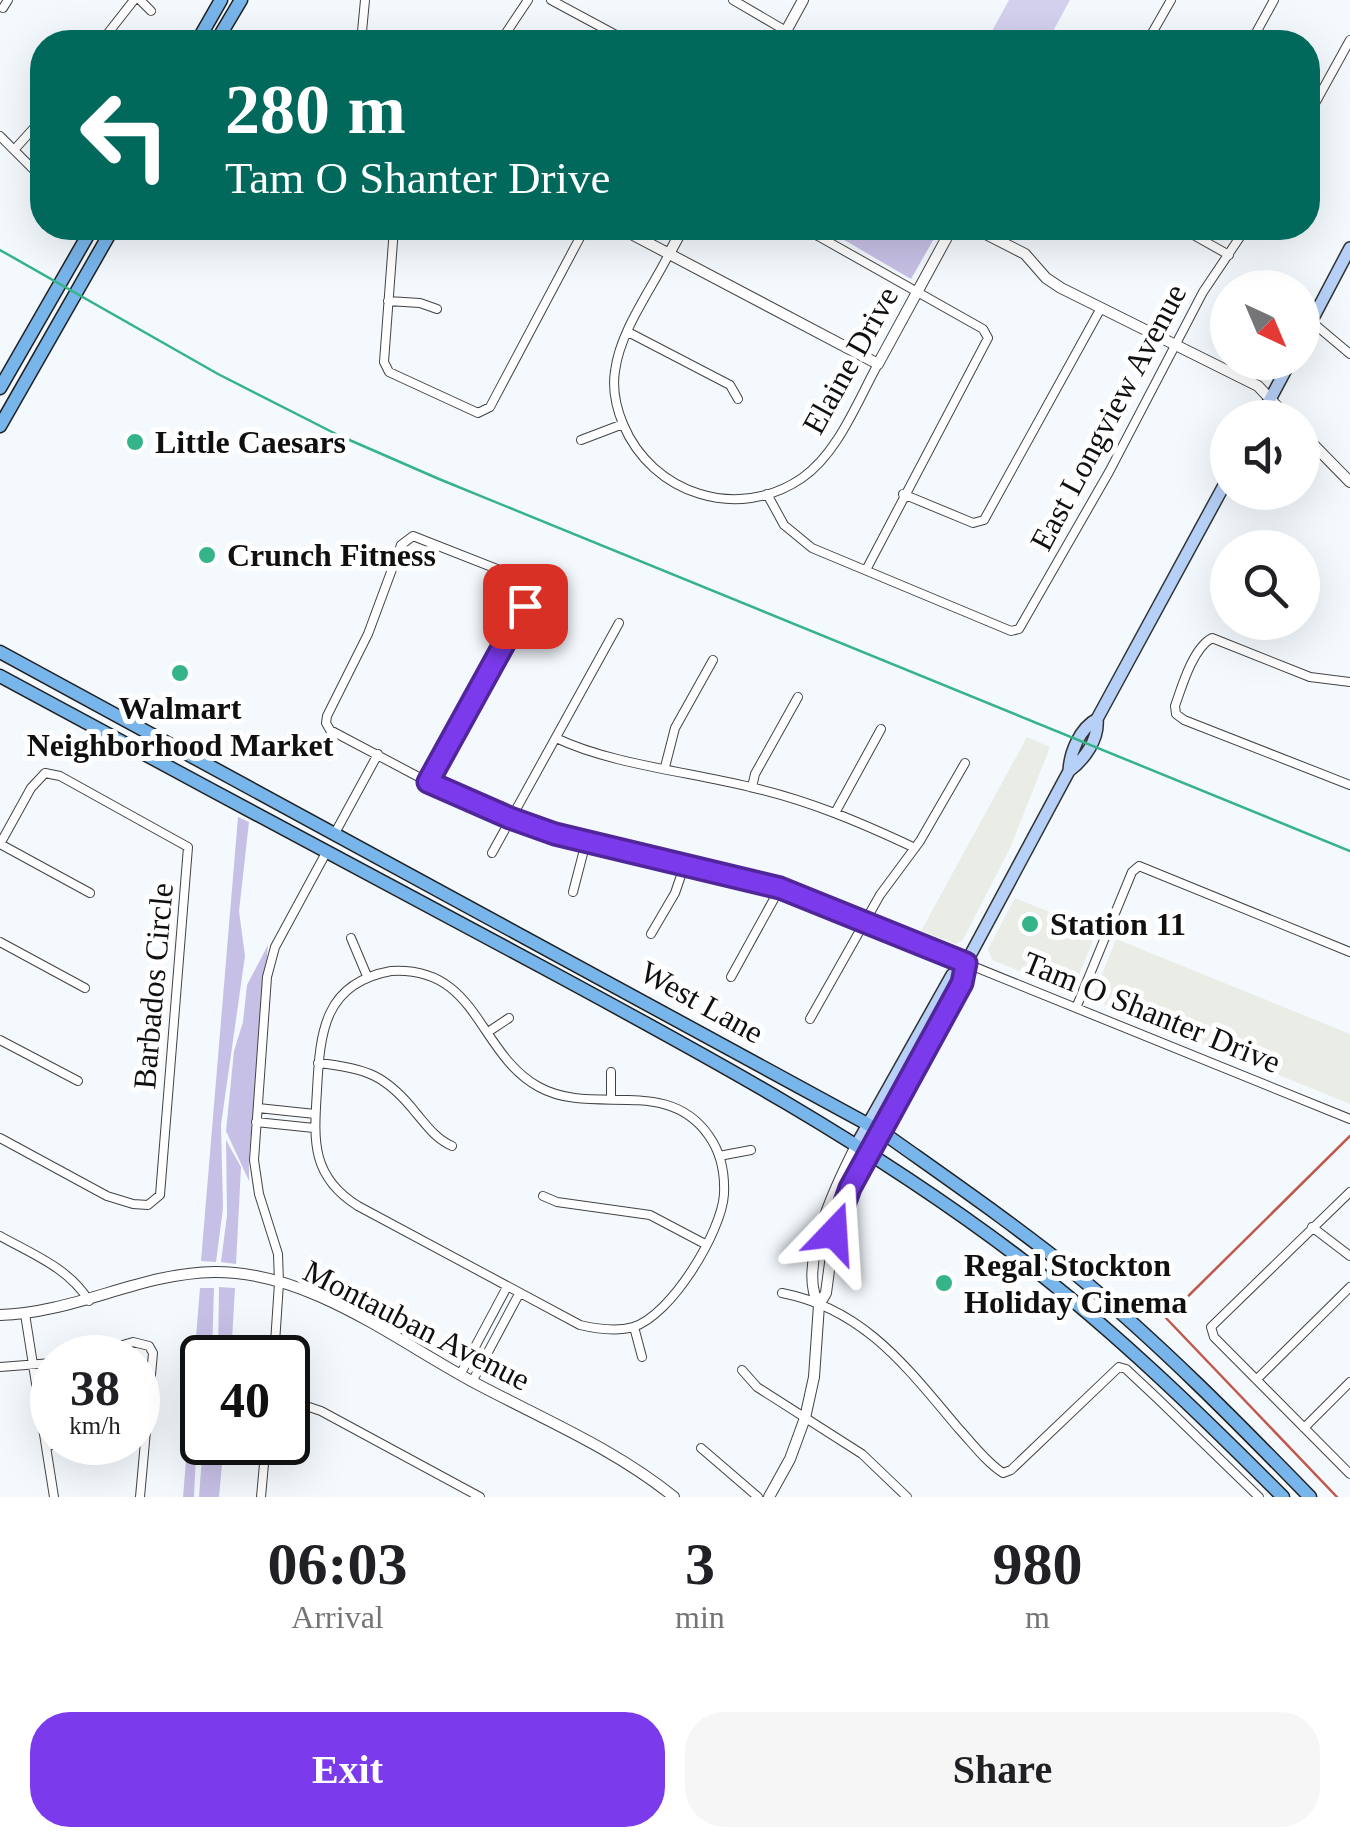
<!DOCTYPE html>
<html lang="en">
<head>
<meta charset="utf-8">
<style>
	:root { --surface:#fff; --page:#f6f6f6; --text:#202124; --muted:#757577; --accent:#7c3aed }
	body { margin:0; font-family:"Times New Roman",serif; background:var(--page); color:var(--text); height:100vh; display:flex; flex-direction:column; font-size:38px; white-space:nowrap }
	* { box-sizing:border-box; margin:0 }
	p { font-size:32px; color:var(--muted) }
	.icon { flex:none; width:55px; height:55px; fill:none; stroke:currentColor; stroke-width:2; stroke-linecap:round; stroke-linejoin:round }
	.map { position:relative; height:1497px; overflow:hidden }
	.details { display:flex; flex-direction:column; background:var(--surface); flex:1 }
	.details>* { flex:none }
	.banner { position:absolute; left:30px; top:30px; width:1290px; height:210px; border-radius:40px; box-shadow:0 10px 40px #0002; background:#00695c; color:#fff; overflow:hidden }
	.needle { width:65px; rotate:136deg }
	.tools { position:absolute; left:1210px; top:270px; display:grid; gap:20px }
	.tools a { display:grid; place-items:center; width:110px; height:110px; border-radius:50%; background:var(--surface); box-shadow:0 10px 40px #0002; font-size:50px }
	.speed { position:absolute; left:30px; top:1335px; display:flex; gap:20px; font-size:50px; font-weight:700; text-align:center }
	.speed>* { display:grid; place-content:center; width:130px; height:130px; border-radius:50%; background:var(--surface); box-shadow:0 10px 40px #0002; line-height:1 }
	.speed small { font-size:25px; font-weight:400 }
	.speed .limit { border:5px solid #111; border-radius:15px; background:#fff; color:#111 }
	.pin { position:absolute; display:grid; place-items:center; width:85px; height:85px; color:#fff; margin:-42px; border-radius:20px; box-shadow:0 5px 15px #0006 }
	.me { position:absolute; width:110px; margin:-55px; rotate:20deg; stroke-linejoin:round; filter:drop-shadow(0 0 8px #0008) }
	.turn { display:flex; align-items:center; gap:35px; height:210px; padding:0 30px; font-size:45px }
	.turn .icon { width:130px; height:130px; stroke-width:2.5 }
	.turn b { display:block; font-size:70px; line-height:85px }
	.eta { display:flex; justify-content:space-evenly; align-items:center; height:170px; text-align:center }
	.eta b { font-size:60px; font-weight:700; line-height:70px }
	.cta { display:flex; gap:20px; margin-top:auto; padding:20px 30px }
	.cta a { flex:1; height:115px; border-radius:40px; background:var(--accent); color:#fff; font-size:40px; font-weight:700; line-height:115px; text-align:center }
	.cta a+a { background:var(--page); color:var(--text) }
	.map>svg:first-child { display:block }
	.industrial { fill:#e9ede6 }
	.green { fill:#c7c0e6 }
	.pitch { fill:#d3d1ee }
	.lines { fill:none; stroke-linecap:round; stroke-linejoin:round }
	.stream { stroke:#c0594c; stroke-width:2.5 }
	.minor-casing { stroke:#434343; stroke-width:10 }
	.tertiary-casing { stroke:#434343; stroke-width:12 }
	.secondary-casing { stroke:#323232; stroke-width:14 }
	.primary-casing { stroke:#212121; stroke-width:15 }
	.minor { stroke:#fff; stroke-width:8 }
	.tertiary { stroke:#fff; stroke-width:10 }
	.secondary { stroke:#b6d0f7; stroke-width:11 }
	.primary { stroke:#78b5eb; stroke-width:12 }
	.rail { stroke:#35b389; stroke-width:2.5 }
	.route-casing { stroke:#51269a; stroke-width:25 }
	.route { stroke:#7c3aed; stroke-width:18 }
	.poi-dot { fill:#35b389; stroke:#fff; stroke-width:4 }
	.labels { text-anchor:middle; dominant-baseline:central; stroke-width:10; stroke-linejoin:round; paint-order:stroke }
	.street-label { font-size:32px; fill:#101010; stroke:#fff }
	.poi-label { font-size:32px; font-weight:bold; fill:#101010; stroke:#fff; text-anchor:start }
</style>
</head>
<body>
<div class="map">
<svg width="1350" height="1497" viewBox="0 0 1350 1497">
	<rect width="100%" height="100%" fill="#f4f9fe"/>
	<!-- industrial -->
	<path class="industrial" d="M1027 737 1050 747 1011 846 963 940 956 944 921 931Z
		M1015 898 1097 931 1075 984 1064 989 992 960 988 949Z
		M1116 939 1350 1034V1104L1096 1001 1094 994Z"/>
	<!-- green -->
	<path class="green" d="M833 228H940L911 279 834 234Z
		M238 817 249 822 239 911 245 956 221 1125 223 1208 216 1262 201 1261Z
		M268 945 249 1156V1181L226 1131 234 1051 243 1022 247 985Z
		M226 1140 241 1167 236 1264 221 1262 227 1215Z
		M219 1287 235 1288 231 1357H218Z
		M200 1288H214L212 1354V1357L202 1358V1424L196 1455 194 1497H183Z
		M203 1443H224L219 1497H199Z"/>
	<!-- pitch -->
	<path class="pitch" d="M1009 0H1070L1047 42H986Z"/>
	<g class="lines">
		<!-- stream -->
		<path class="stream" d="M1337 1497 1166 1318 1350 1136"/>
		<defs>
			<path id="minor" d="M140 0 151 11
				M551 0 629 42
				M733 0 786 31
				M3 8 8 0
				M101 42 134 0
				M361 42 365 0
				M500 42 528 0
				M1147 42 1171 0
				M1251 42 1274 0
				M1308 116 1350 40
				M0 136 40 176 37 192
				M14 150 42 119
				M394 228 384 362 389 372 478 413 490 407 585 228
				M803 228 818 236
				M822 228 818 236 983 329 988 338 866 570
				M1181 228 1229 255
				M669 254C651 290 620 331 615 371 612 390 616 407 623 424 652 494 738 522 802 478 838 453 857 402 878 364
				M388 301 420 303 437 309
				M1312 322 1350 354
				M628 332 730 385 738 399
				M581 440 623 424
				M767 494 784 525 812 548 1011 631 1019 629 1109 472 1203 292 1246 228
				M903 494 973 523 984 520 1101 308
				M1350 682 1310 677 1212 638C1193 648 1182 686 1175 706L1176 714 1184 720 1350 785
				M556 738C610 764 690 772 750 787 808 800 862 823 915 848
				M665 767 675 728 713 660
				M427 782 533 592 525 580 413 536 401 545 368 634 327 716 326 723 330 730 430 783 526 825 780 888 1350 1119
				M752 787 755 774 798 697
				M835 813 881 729
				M335 833 378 754
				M492 853 619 623
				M573 892 586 842
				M651 934 675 893 685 864
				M351 938 367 976
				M0 942 85 988
				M391 971C479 966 477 1053 539 1087 593 1117 667 1075 709 1136 721 1153 725 1172 724 1194 722 1231 671 1316 633 1327 616 1332 597 1329 580 1325L358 1206C310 1176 314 1139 317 1090 320 1032 324 983 391 971Z
				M731 977 780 888
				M1076 1008 1132 872 1139 866 1350 952
				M810 1019 880 895 920 841 965 763
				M488 1032 509 1018
				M0 1040 78 1081
				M318 1063C366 1068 386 1075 416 1113 427 1126 436 1139 452 1146
				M611 1072V1098
				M258 1108 315 1114
				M256 1122 314 1128
				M0 1138 107 1196 133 1204 148 1205 160 1195 188 847 60 776 45 773 31 788 0 844 90 893
				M719 1156 751 1150
				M1350 1192 1211 1327 1214 1337 1350 1474
				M543 1196 557 1202 650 1215 705 1244
				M1312 1227 1350 1256
				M0 1236C32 1254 69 1268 89 1301
				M782 1293C865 1309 908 1369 959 1429 973 1444 986 1462 1003 1473L1011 1470 1119 1367 1126 1369 1158 1399 1259 1497
				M25 1314 54 1497
				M634 1327 642 1357
				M78 1358 133 1342 149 1346 153 1353 140 1497
				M274 1358 279 1283 278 1254 259 1194 254 1160 267 977 275 947 327 851
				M0 1367 52 1363
				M742 1370 757 1387 862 1454 907 1497
				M460 1375 507 1287
				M1257 1379 1350 1287
				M472 1382 519 1294
				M288 1400 321 1411 480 1497
				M1304 1428 1350 1382
				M46 1446 70 1442
				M701 1448 758 1497
				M261 1497 266 1442"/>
			<path id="tertiary" d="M780 42 803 0
				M620 228 878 364 952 228
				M974 228 1025 254 1046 278 1061 288 1258 386 1288 418
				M669 254 683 228
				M1302 433 1350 482
				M819 1305C796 1266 838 1181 857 1144
				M0 1315C75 1313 140 1273 214 1272 310 1271 396 1341 477 1384 543 1419 615 1449 674 1497
				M769 1497 790 1459 805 1418 814 1377 819 1305 826 1293 834 1233 850 1188 870 1153"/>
			<path id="secondary" d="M1302 339 1350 248
				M1260 418 1290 362
				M1069 771C1070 752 1080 728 1097 719
				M857 1144 952 975 966 963
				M870 1153 962 983 966 963 1069 771C1085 759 1099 739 1097 719L1228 478"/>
			<path id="primary" d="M197 42 221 0
				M216 42 241 0
				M0 388 92 228
				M0 426 113 228
				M0 652 882 1132C948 1179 1015 1225 1078 1276 1160 1344 1236 1421 1310 1497
				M0 676C180 774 362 870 542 967 709 1057 870 1144 1021 1259 1115 1331 1199 1413 1283 1497"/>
		</defs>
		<!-- minor casing -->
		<use href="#minor" class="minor-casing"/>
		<!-- tertiary casing -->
		<use href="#tertiary" class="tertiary-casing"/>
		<!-- secondary casing -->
		<use href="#secondary" class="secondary-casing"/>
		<!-- primary casing -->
		<use href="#primary" class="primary-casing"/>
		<!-- minor -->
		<use href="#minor" class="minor"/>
		<!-- tertiary -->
		<use href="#tertiary" class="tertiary"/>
		<!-- secondary -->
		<use href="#secondary" class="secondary"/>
		<!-- primary -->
		<use href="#primary" class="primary"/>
		<!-- rail -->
		<path class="rail" d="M0 250 218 374 338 435 439 479 1350 851"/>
	</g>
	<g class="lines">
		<defs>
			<path id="route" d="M525 606 428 782 510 818 555 834 780 888 966 963 962 983 850 1188 834 1233"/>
		</defs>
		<!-- route casing -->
		<use href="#route" class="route-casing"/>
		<!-- route -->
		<use href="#route" class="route"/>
	</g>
	<!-- markers -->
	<g class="poi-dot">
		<circle cx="135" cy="442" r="10"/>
		<circle cx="207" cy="555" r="10"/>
		<circle cx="180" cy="673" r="10"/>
		<circle cx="1030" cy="924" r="10"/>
		<circle cx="944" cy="1283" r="10"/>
	</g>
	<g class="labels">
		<!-- street labels -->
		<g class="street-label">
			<text transform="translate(850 360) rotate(-61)">Elaine Drive</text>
			<text transform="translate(1108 417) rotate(-62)">East Longview Avenue</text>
			<text transform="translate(153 986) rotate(-85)">Barbados Circle</text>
			<text transform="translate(702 1002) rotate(29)">West Lane</text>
			<text transform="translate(1152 1012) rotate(22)">Tam O Shanter Drive</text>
			<text transform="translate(417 1325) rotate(27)">Montauban Avenue</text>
		</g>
		<!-- poi labels -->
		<g class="poi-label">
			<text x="155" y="442">Little Caesars</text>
			<text x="227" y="555">Crunch Fitness</text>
			<text x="180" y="708" text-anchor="middle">Walmart<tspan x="180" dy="37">Neighborhood Market</tspan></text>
			<text x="1050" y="924">Station 11</text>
			<text x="964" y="1265">Regal Stockton<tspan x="964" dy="37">Holiday Cinema</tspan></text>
		</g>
	</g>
</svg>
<div class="tools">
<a><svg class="needle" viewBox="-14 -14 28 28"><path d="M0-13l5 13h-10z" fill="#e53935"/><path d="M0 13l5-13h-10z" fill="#757577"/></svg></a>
<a><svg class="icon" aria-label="sound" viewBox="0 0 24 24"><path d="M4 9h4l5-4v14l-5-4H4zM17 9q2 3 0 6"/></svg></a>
<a><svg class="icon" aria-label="search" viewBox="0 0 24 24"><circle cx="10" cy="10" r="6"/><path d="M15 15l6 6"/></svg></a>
</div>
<div class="speed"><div>38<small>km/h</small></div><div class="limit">40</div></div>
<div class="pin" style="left:525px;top:606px;background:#d93025"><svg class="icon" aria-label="arrive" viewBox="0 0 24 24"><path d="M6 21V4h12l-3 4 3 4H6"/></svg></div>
<svg class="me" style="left:834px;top:1233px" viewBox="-20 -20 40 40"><path d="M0-17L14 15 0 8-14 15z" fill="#7c3aed" stroke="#fff" stroke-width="4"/></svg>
<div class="banner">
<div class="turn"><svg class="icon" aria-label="left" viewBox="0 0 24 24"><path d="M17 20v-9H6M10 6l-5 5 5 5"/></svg><div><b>280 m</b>Tam O Shanter Drive</div></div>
</div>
</div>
<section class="details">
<div class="eta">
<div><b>06:03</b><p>Arrival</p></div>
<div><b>3</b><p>min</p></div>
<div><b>980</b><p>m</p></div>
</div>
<div class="cta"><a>Exit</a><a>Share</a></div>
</section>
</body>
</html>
